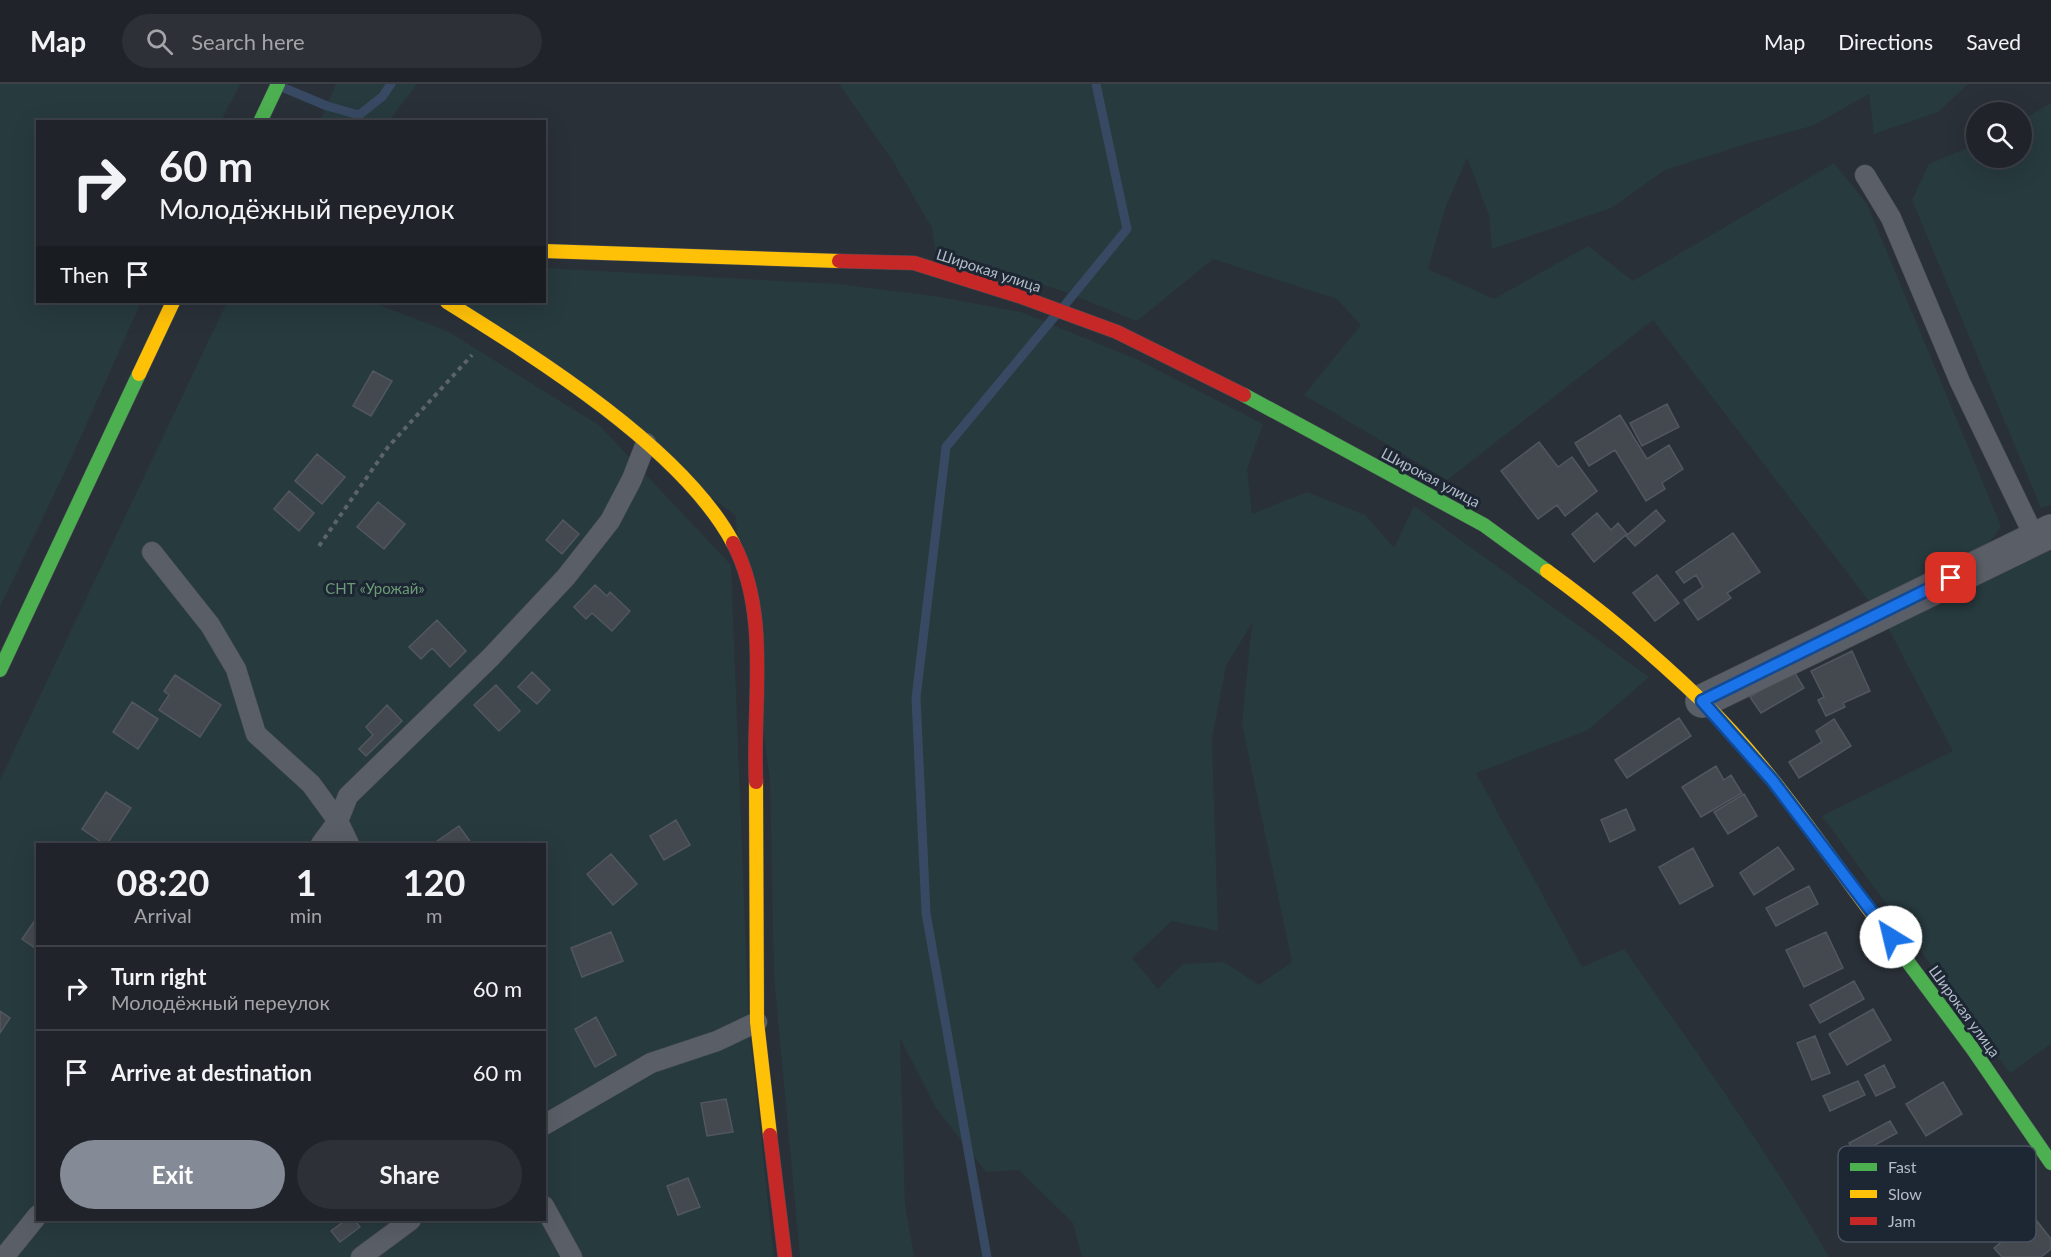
<!DOCTYPE html>
<html lang="en">
<head>
<meta charset="utf-8">
<style>
	:root { --surface:#20242a; --page:#2d3036; --text:#f1f3f6; --muted:#a2a4a8; --line:#3d4147; --accent:#848b96 }
	body { margin:0; font-family:Lato,sans-serif; background:var(--page); color:var(--text); height:100vh; display:flex; flex-direction:column; font-size:22px; white-space:nowrap }
	* { box-sizing:border-box; margin:0 }
	p { font-size:20px; color:var(--muted) }
	.icon { flex:none; width:33px; height:33px; fill:none; stroke:currentColor; stroke-width:2; stroke-linecap:round; stroke-linejoin:round }
	.map { position:relative; flex:1; overflow:hidden }
	.side { position:absolute; left:36px; top:759px; width:510px; height:378px; display:flex; flex-direction:column; background:var(--surface); border-radius:0px; box-shadow:0 6px 24px #0002,0 0 0 2px var(--line) }
	.side>* { flex:none }
	.top-card { position:absolute; left:36px; top:36px; width:510px; height:183px; border-radius:0px; box-shadow:0 6px 24px #0002,0 0 0 2px var(--line); background:#20242a; color:var(--text); overflow:hidden }
	.controls { position:absolute; left:1966px; top:18px; display:grid; gap:12px }
	.controls a { display:grid; place-items:center; width:66px; height:66px; border-radius:50%; background:var(--surface); box-shadow:0 6px 24px #0002,0 0 0 2px var(--line); font-size:30px }
	.pin { position:absolute; display:grid; place-items:center; width:51px; height:51px; color:#fff; margin:-26px; border-radius:12px; box-shadow:0 3px 9px #0006 }
	.me { position:absolute; width:66px; margin:-33px; rotate:324deg; stroke-linejoin:round; filter:drop-shadow(0 0 4px #0008) }
	.turn { display:flex; align-items:center; gap:21px; height:126px; padding:0 24px; font-size:27px }
	.turn .icon { width:78px; height:78px; stroke-width:2.5 }
	.turn b { display:block; font-size:42px; line-height:51px }
	.then { display:flex; align-items:center; height:57px; padding:0 24px; background:#0003; gap:12px; font-size:22px }
	.eta { display:flex; justify-content:space-evenly; align-items:center; height:102px; text-align:center }
	.eta b { font-size:36px; font-weight:700; line-height:42px }
	.primary-button { display:flex; gap:12px; margin-top:auto; padding:12px 24px }
	.primary-button a { flex:1; height:69px; border-radius:36px; background:var(--accent); color:#fff; font-size:24px; font-weight:700; line-height:69px; text-align:center }
	.primary-button a+a { background:var(--page); color:var(--text) }
	ul { padding:0; list-style:none }
	li { display:flex; align-items:center; gap:18px; height:84px; padding:0 24px; border-top:2px solid var(--line) }
	li div { flex:1 }
	li b { display:block; font-size:22px }
	li em { font-style:normal }
	header { display:flex; align-items:center; gap:36px; box-sizing:border-box; height:84px; padding:0 30px; background:var(--surface); border-bottom:2px solid var(--line) }
	header strong { font-size:28px }
	nav { display:flex; gap:33px; margin-inline-start:auto; font-size:21px }
	.search { width:420px; height:54px; background:var(--page); display:flex; align-items:center; gap:15px; box-sizing:border-box; padding:0 21px; border-radius:33px; color:var(--muted); font-size:22px }
	.map>svg:first-child { display:block }
	.green { fill:#273a3e; fill-rule:evenodd }
	.lines { fill:none; stroke-linecap:round; stroke-linejoin:round }
	.stream { stroke:#384963; stroke-width:9 }
	.building { fill:#444950; stroke:#52575f; stroke-width:1.5 }
	.lane-casing { stroke:#484c53; stroke-width:21 }
	.street-casing { stroke:#484c53; stroke-width:34 }
	.fast-casing { stroke:#484c53; stroke-width:15 }
	.slow-casing { stroke:#484c53; stroke-width:15 }
	.jam-casing { stroke:#484c53; stroke-width:15 }
	.path { stroke:#5d636a; stroke-width:4; stroke-dasharray:4.5 4.5; stroke-linecap:butt }
	.lane { stroke:#5a5e66; stroke-width:20 }
	.street { stroke:#5a5e66; stroke-width:33 }
	.fast { stroke:#4caf50; stroke-width:14 }
	.slow { stroke:#ffc107; stroke-width:14 }
	.jam { stroke:#c62828; stroke-width:14 }
	.route-casing { stroke:#114b97; stroke-width:15 }
	.route { stroke:#1a73e8; stroke-width:10 }
	.labels { text-anchor:middle; dominant-baseline:central; stroke-width:6; stroke-linejoin:round; paint-order:stroke }
	.street-label { font-size:15px; fill:#b4bcc9; stroke:#1d2633 }
	.park-label { font-size:15px; fill:#6b9a76; stroke:#1d2633 }
	.key { fill:#1d2633; stroke:#4a5360; stroke-width:1.5 }
	.key-label { font-size:16px; fill:#b4bcc9 }
</style>
</head>
<body>
<header>
<strong>Map</strong>
<div class="search"><svg class="icon" aria-label="search" viewBox="0 0 24 24"><circle cx="10" cy="10" r="6"/><path d="M15 15l6 6"/></svg>Search here</div>
<nav><a>Map</a><a>Directions</a><a>Saved</a></nav>
</header>
<div class="map">
<svg width="2051" height="1173" viewBox="0 0 2051 1173">
	<rect width="100%" height="100%" fill="#2a3038"/>
	<!-- green -->
	<path class="green" d="M0 0H240L221 37 38 38V218H141L71 375 0 523Z
		M336 0H417L389 37H320Z
		M839 0H1968L1938 28 1874 50 1869 10 1812 42 1752 58 1665 86 1611 124 1492 165 1489 131 1467 74 1446 122 1428 185 1494 215 1588 162 1633 197 1834 79 1867 120 2001 442 1989 459 1869 517 1653 236 1447 396 1304 311 1361 241 1337 215 1213 175 1137 237 1060 206 936 171 932 144 891 74Z
		M2051 19V421L2041 424 1912 116 1929 80 1977 60V74H2022V36Z
		M545 184 837 200 934 212 1021 228 1136 275 1263 340 1247 385 1252 430 1307 408 1365 431 1394 464 1414 422 1649 593 1588 646 1476 689 1582 883 1624 865C1695 966 1767 1066 1829 1173H1082L1073 1139 1019 1086 986 1088 936 1024 900 954 905 1120 914 1173H800L774 892 770 697 735 431 449 218H544ZM1252 539 1242 640 1292 878 1259 901 1224 878 1183 880 1158 905 1132 874 1172 837 1218 847 1212 654 1226 582Z
		M227 218H371L447 247 599 341 731 481 749 944 774 1173H0V696ZM38 760H544V1136H38Z
		M2051 465V960L2010 989 1822 732 1953 667 1885 538Z"/>
	<g class="lines">
		<!-- stream -->
		<path class="stream" d="M282 3 327 22 359 31 382 13 391 0
			M1064 222 1127 145 1096 0
			M987 1173 926 829 916 614 946 363 1055 232"/>
	</g>
	<!-- building -->
	<path class="building" d="M373 287 392 297 371 332 353 322Z
		M1667 320 1679 343 1642 362 1630 339Z
		M1620 331 1647 375 1669 361 1683 385 1662 399 1665 405 1646 417 1615 366 1589 382 1575 359Z
		M1539 358 1558 383 1572 373 1597 407 1565 432 1557 421 1538 435 1501 387Z
		M317 370 345 393 322 420 295 397Z
		M289 407 314 429 299 447 274 425Z
		M378 418 405 440 384 465 357 443Z
		M1656 426 1665 437 1635 462 1626 452Z
		M1597 429 1611 446 1618 439 1627 450 1594 478 1572 450Z
		M563 436 579 450 562 470 546 456Z
		M1733 449 1760 488 1727 509 1731 514 1698 536 1684 516 1703 503 1696 491 1684 499 1676 488Z
		M1657 491 1679 519 1655 537 1633 509Z
		M595 501 607 512 610 508 630 527 612 547 592 529 586 535 574 523Z
		M437 536 466 567 450 583 432 564 421 575 409 563Z
		M1852 567 1870 607 1843 619 1845 623 1826 632 1818 616 1824 613 1811 587Z
		M1793 586 1804 604 1761 629 1750 613Z
		M532 588 550 606 537 620 518 603Z
		M175 591 221 621 200 653 159 626 169 611 164 607Z
		M496 601 520 627 499 647 474 621Z
		M132 618 158 635 138 665 113 648Z
		M387 621 402 637 366 672 359 665 373 651 366 643Z
		M1679 634 1691 652 1627 694 1615 676Z
		M1834 635 1851 662 1799 694 1789 678 1822 658 1816 647Z
		M1716 682 1724 696 1731 691 1742 709 1701 733 1682 703Z
		M106 708 131 724 107 760H104L82 745Z
		M1744 710 1757 732 1728 750 1714 728Z
		M1626 725 1635 746 1610 758 1601 736Z
		M676 736 690 761 664 776 650 752Z
		M459 742 472 760H433Z
		M1778 763 1794 785 1754 811 1740 789Z
		M1693 764 1713 802 1680 820 1659 783Z
		M611 770 637 800 613 821 587 790Z
		M1809 802 1818 820 1776 842 1766 824Z
		M38 832V866L22 855Z
		M611 848 623 877 582 893 571 864Z
		M1826 848 1843 884 1804 903 1786 866Z
		M1854 897 1864 915 1820 939 1810 921Z
		M1873 925 1891 956 1847 981 1829 950Z
		M0 927 10 934 0 949Z
		M596 933 616 971 595 983 575 945Z
		M1815 952 1830 989 1812 996 1797 959Z
		M1884 981 1895 1003 1876 1012 1865 991Z
		M1858 997 1865 1011 1830 1027 1823 1012Z
		M1943 998 1962 1030 1926 1052 1906 1020Z
		M726 1015 733 1048 707 1052 701 1019Z
		M1890 1037 1897 1049 1855 1072 1849 1059Z
		M688 1094 700 1123 678 1131 667 1102Z
		M2033 1132 2051 1155V1165L2041 1173H2002L1994 1164Z
		M346 1136H354L360 1143 340 1158 331 1147Z"/>
	<g class="lines">
		<defs>
			<path id="lane" d="M1865 91 1891 134 1960 298 2035 454
				M152 468 210 541 236 585 256 650 311 700 338 737 349 760
				M321 760 338 737 348 712 491 573 566 493 610 437 632 395 646 359
				M544 1041 651 979 717 957 757 938
				M544 1122 572 1173
				M4 1173 38 1131
				M361 1173 411 1136"/>
			<path id="street" d="M1702 617 2051 447"/>
			<path id="fast" d="M260 38 278 0
				M1244 311 1484 441 1547 487
				M0 586 139 290
				M1873 831 1972 964 2051 1079"/>
			<path id="slow" d="M544 167 839 177
				M447 218C537 274 683 365 733 459
				M139 290 173 218
				M1547 487C1601 526 1653 570 1701 616 1767 679 1818 758 1873 831
				M756 698 757 938 770 1051"/>
			<path id="jam" d="M839 177 914 179 1019 212 1117 248 1244 311
				M733 459C771 530 752 621 756 698
				M770 1051 785 1173"/>
		</defs>
		<!-- lane casing -->
		<use href="#lane" class="lane-casing"/>
		<!-- street casing -->
		<use href="#street" class="street-casing"/>
		<!-- fast casing -->
		<use href="#fast" class="fast-casing"/>
		<!-- slow casing -->
		<use href="#slow" class="slow-casing"/>
		<!-- jam casing -->
		<use href="#jam" class="jam-casing"/>
		<!-- path -->
		<path class="path" d="M319 462 388 363 472 271"/>
		<!-- lane -->
		<use href="#lane" class="lane"/>
		<!-- street -->
		<use href="#street" class="street"/>
		<!-- fast -->
		<use href="#fast" class="fast"/>
		<!-- slow -->
		<use href="#slow" class="slow"/>
		<!-- jam -->
		<use href="#jam" class="jam"/>
	</g>
	<g class="lines">
		<defs>
			<path id="route" d="M1891 853 1772 696 1702 617 1951 494"/>
		</defs>
		<!-- route casing -->
		<use href="#route" class="route-casing"/>
		<!-- route -->
		<use href="#route" class="route"/>
	</g>
	<g class="labels">
		<!-- street labels -->
		<g class="street-label">
			<text transform="translate(989 186) rotate(18)">Широкая улица</text>
			<text transform="translate(1431 393) rotate(28)">Широкая улица</text>
			<text transform="translate(1965 927) rotate(54)">Широкая улица</text>
		</g>
		<!-- park labels -->
		<g class="park-label">
			<text x="375" y="504">СНТ «Урожай»</text>
		</g>
	</g>
	<!-- legend -->
	<rect x="1838" y="1062" width="198" height="96" rx="9" class="key"/>
	<rect x="1850" y="1079" width="27" height="8" fill="#4caf50"/>
	<rect x="1850" y="1106" width="27" height="8" fill="#ffc107"/>
	<rect x="1850" y="1133" width="27" height="8" fill="#c62828"/>
	<g class="key-label">
		<text x="1888" y="1089">Fast</text>
		<text x="1888" y="1116">Slow</text>
		<text x="1888" y="1143">Jam</text>
	</g>
</svg>
<div class="controls">
<a><svg class="icon" aria-label="search" viewBox="0 0 24 24"><circle cx="10" cy="10" r="6"/><path d="M15 15l6 6"/></svg></a>
</div>
<div class="pin" style="left:1951px;top:494px;background:#d93025"><svg class="icon" aria-label="arrive" viewBox="0 0 24 24"><path d="M6 21V4h12l-3 4 3 4H6"/></svg></div>
<svg class="me" style="left:1891px;top:853px" viewBox="-20 -20 40 40"><circle r="19" fill="#fff"/><path d="M0-13L10 11 0 6-10 11z" fill="#1a73e8"/></svg>
<div class="top-card">
<div class="turn"><svg class="icon" aria-label="right" viewBox="0 0 24 24"><path d="M7 20v-9h11M14 6l5 5-5 5"/></svg><div><b>60 m</b>Молодёжный переулок</div></div>
<div class="then">Then<svg class="icon" aria-label="arrive" viewBox="0 0 24 24"><path d="M6 21V4h12l-3 4 3 4H6"/></svg></div>
</div>
<section class="side">
<div class="eta">
<div><b>08:20</b><p>Arrival</p></div>
<div><b>1</b><p>min</p></div>
<div><b>120</b><p>m</p></div>
</div>
<ul>
<li><svg class="icon" aria-label="right" viewBox="0 0 24 24"><path d="M7 20v-9h11M14 6l5 5-5 5"/></svg><div><b>Turn right</b><p>Молодёжный переулок</p></div><em>60 m</em></li>
<li><svg class="icon" aria-label="arrive" viewBox="0 0 24 24"><path d="M6 21V4h12l-3 4 3 4H6"/></svg><div><b>Arrive at destination</b></div><em>60 m</em></li>
</ul>
<div class="primary-button"><a>Exit</a><a>Share</a></div>
</section>
</div>
</body>
</html>
